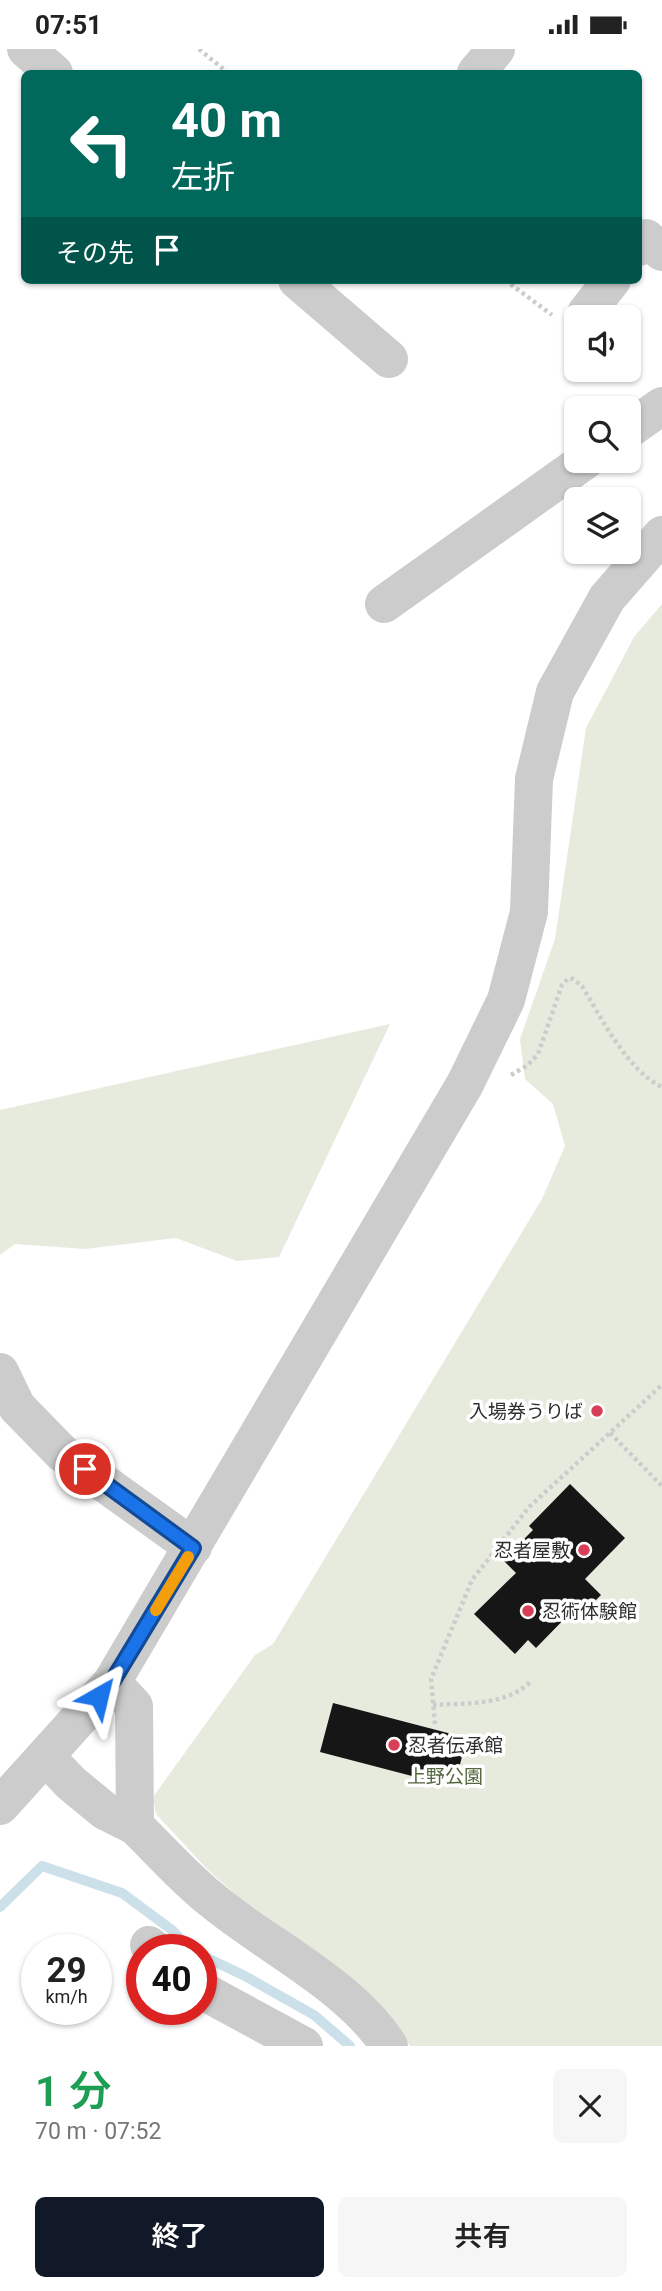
<!DOCTYPE html>
<html lang="ja">
<head>
<meta charset="utf-8">
<style>
	:root { --surface:#fff; --page:#f6f6f6; --text:#222; --muted:#767676; --accent:#111827 }
	body { margin:0; font-family:Roboto,"Noto Sans JP",sans-serif; background:var(--page); color:var(--text); height:100vh; display:flex; flex-direction:column; font-size:26px; white-space:nowrap }
	* { box-sizing:border-box; margin:0 }
	p { font-size:23px; color:var(--muted) }
	.icon { flex:none; width:38px; height:38px; fill:none; stroke:currentColor; stroke-width:2; stroke-linecap:round; stroke-linejoin:round }
	.map { position:relative; height:1997px; overflow:hidden }
	.panel { display:flex; flex-direction:column; background:var(--surface); flex:1 }
	.panel>* { flex:none }
	.guide { position:absolute; left:21px; top:21px; width:621px; height:214px; border-radius:10px; box-shadow:0 2px 5px #0004; background:#00695c; color:#fff; overflow:hidden }
	.buttons { position:absolute; left:564px; top:256px; display:grid; gap:14px }
	.buttons a { display:grid; place-items:center; width:77px; height:77px; border-radius:10px; background:var(--surface); box-shadow:0 2px 5px #0004; font-size:35px }
	.speed { position:absolute; left:21px; top:1885px; display:flex; gap:14px; font-size:35px; font-weight:700; text-align:center }
	.speed>* { display:grid; place-content:center; width:91px; height:91px; border-radius:50%; background:var(--surface); box-shadow:0 2px 5px #0004; line-height:1 }
	.speed small { font-size:18px; font-weight:400 }
	.speed .limit { border:10px solid #d22; background:#fff; color:#111 }
	.pin { position:absolute; display:grid; place-items:center; width:60px; height:60px; color:#fff; margin:-30px; border:4px solid #fff; border-radius:50%; box-shadow:0 2px 7px #0007 }
	.me { position:absolute; width:77px; margin:-38px; rotate:37deg; stroke-linejoin:round; filter:drop-shadow(0 0 5px #0008) }
	.turn { display:flex; align-items:center; gap:24px; height:147px; padding:0 35px; font-size:32px }
	.turn .icon { width:91px; height:91px; stroke-width:2.5 }
	.turn b { display:block; font-size:49px; line-height:60px }
	.then { display:flex; align-items:center; height:66px; padding:0 35px; background:#0003; gap:14px; font-size:26px }
	.round { display:grid; place-items:center; flex:none; width:74px; height:74px; border-radius:10px; background:var(--page) }
	.overview { display:flex; align-items:center; justify-content:space-between; height:119px; padding:0 35px }
	h1 { font-size:42px; font-weight:600; line-height:52px; color:#1e9e55 }
	.primary-button { display:flex; gap:14px; margin-top:auto; padding:14px 35px }
	.primary-button a { flex:1; height:80px; border-radius:10px; background:var(--accent); color:#fff; font-size:28px; font-weight:600; line-height:80px; text-align:center }
	.primary-button a+a { background:var(--page); color:var(--text) }
	.status { display:flex; justify-content:space-between; align-items:center; height:49px; padding:0 35px; background:var(--surface); direction:ltr }
	.status svg { height:19px; fill:currentColor }
	.map>svg:first-child { display:block }
	.green { fill:#e6ebde }
	.lines { fill:none; stroke-linecap:round; stroke-linejoin:round }
	.stream { stroke:#cbe0e9; stroke-width:10 }
	.building { fill:#161616 }
	.path { stroke:#ccc; stroke-width:4.5; stroke-dasharray:3.5 3.5; stroke-linecap:butt }
	.minor { stroke:#ccc; stroke-width:38 }
	.route-casing { stroke:#114b97; stroke-width:18 }
	.route { stroke:#1a73e8; stroke-width:12 }
	.slow { stroke:#f59e0b; stroke-width:12 }
	.poi-dot { fill:#d83f57; stroke:#fff; stroke-width:2.5 }
	.labels { text-anchor:middle; dominant-baseline:central; stroke-width:7; stroke-linejoin:round; paint-order:stroke }
	.poi-label { font-size:19px; fill:#2f2f2f; stroke:#fff; text-anchor:end }
	.park-label { font-size:19px; fill:#55673f; stroke:#fff }
</style>
</head>
<body>
<div class="status"><b>07:51</b><svg viewBox="0 0 49 12"><path d="M0 12V9h3v3zM5 12V6h3v6zM10 12V3h3v9zM15 12V0h3v12zM26 1h20v11H26zM47 4h2v5h-2z"/></svg></div>
<div class="map">
<svg width="662" height="1997" viewBox="0 0 662 1997">
	<rect width="100%" height="100%" fill="#fff"/>
	<!-- green -->
	<path class="green" d="M662 555V1997H410L392 1971 294 1887 236 1846 208 1821 156 1765 153 1748 255 1606 273 1595 542 1150 565 1097 553 1055 525 1030 520 990 555 890 586 679 634 588Z
		M390 975 279 1208 237 1212 176 1189 85 1200 15 1195 0 1206V1061Z"/>
	<g class="lines">
		<!-- stream -->
		<path class="stream" d="M0 1858 42 1817 122 1844 172 1881 190 1900
			M201 1906 243 1926 314 1966 350 1997"/>
	</g>
	<!-- building -->
	<path class="building" d="M570 1435 625 1489 585 1530 601 1546 582 1565 575 1559 536 1599 528 1591 515 1605 474 1565 516 1524 503 1511 533 1481 529 1477Z
		M333 1654 467 1689 454 1738 320 1703Z"/>
	<g class="lines">
		<!-- path -->
		<path class="path" d="M199 0 228 24
			M505 231 552 266
			M623 320 636 330
			M511 1026 528 1016 538 1005 562 936 569 929 573 930 582 937C602 970 627 1021 662 1038
			M610 1384 662 1437
			M433 1656C465 1654 506 1657 530 1633
			M435 1675 431 1630 472 1531 529 1458 662 1336"/>
		<!-- minor -->
		<path class="minor" d="M26 0 54 24
			M476 24 496 0
			M639 198 646 189 662 203
			M297 231 389 310
			M586 264 612 231
			M628 381 662 357
			M384 555 586 411
			M0 1323 17 1358 62 1404 193 1498
			M112 1633 134 1657 135 1777C160 1801 184 1829 212 1851 267 1897 350 1936 389 1997
			M46 1708 71 1734 105 1762 135 1777
			M0 1757 112 1633 465 1035 506 951 529 863 534 730 555 643 607 549 662 486
			M149 1896 154 1900
			M201 1941 304 1997"/>
	</g>
	<g class="lines">
		<defs>
			<path id="route" d="M85 1420 193 1499 112 1633 99 1647"/>
		</defs>
		<!-- route casing -->
		<use href="#route" class="route-casing"/>
		<!-- route -->
		<use href="#route" class="route"/>
		<!-- slow -->
		<path class="slow" d="M156 1561 188 1508"/>
	</g>
	<!-- markers -->
	<g class="poi-dot">
		<circle cx="597" cy="1362" r="7"/>
		<circle cx="584" cy="1501" r="7"/>
		<circle cx="528" cy="1562" r="7"/>
		<circle cx="394" cy="1696" r="7"/>
	</g>
	<g class="labels">
		<!-- poi labels -->
		<g class="poi-label">
			<text x="583" y="1362">入場券うりば</text>
			<text x="570" y="1501">忍者屋敷</text>
			<text x="542" y="1562" text-anchor="start">忍術体験館</text>
			<text x="408" y="1696" text-anchor="start">忍者伝承館</text>
		</g>
		<!-- park labels -->
		<g class="park-label">
			<text x="445" y="1727">上野公園</text>
		</g>
	</g>
</svg>
<div class="buttons">
<a><svg class="icon" aria-label="sound" viewBox="0 0 24 24"><path d="M4 9h4l5-4v14l-5-4H4zM17 9q2 3 0 6"/></svg></a>
<a><svg class="icon" aria-label="search" viewBox="0 0 24 24"><circle cx="10" cy="10" r="6"/><path d="M15 15l6 6"/></svg></a>
<a><svg class="icon" aria-label="layers" viewBox="0 0 24 24"><path d="M12 4l9 5-9 5-9-5zM3 14l9 5 9-5"/></svg></a>
</div>
<div class="speed"><div>29<small>km/h</small></div><div class="limit">40</div></div>
<div class="pin" style="left:85px;top:1420px;background:#d93025"><svg class="icon" aria-label="arrive" viewBox="0 0 24 24"><path d="M6 21V4h12l-3 4 3 4H6"/></svg></div>
<svg class="me" style="left:99px;top:1647px" viewBox="-20 -20 40 40"><path d="M0-17L14 15 0 8-14 15z" fill="#1a73e8" stroke="#fff" stroke-width="4"/></svg>
<div class="guide">
<div class="turn"><svg class="icon" aria-label="left" viewBox="0 0 24 24"><path d="M17 20v-9H6M10 6l-5 5 5 5"/></svg><div><b>40 m</b>左折</div></div>
<div class="then">その先<svg class="icon" aria-label="arrive" viewBox="0 0 24 24"><path d="M6 21V4h12l-3 4 3 4H6"/></svg></div>
</div>
</div>
<section class="panel">
<div class="overview"><div><h1>1 分</h1><p>70 m · 07:52</p></div><a class="round"><svg class="icon" aria-label="close" viewBox="0 0 24 24"><path d="M6 6l12 12M18 6L6 18"/></svg></a></div>
<div class="primary-button"><a>終了</a><a>共有</a></div>
</section>
</body>
</html>
